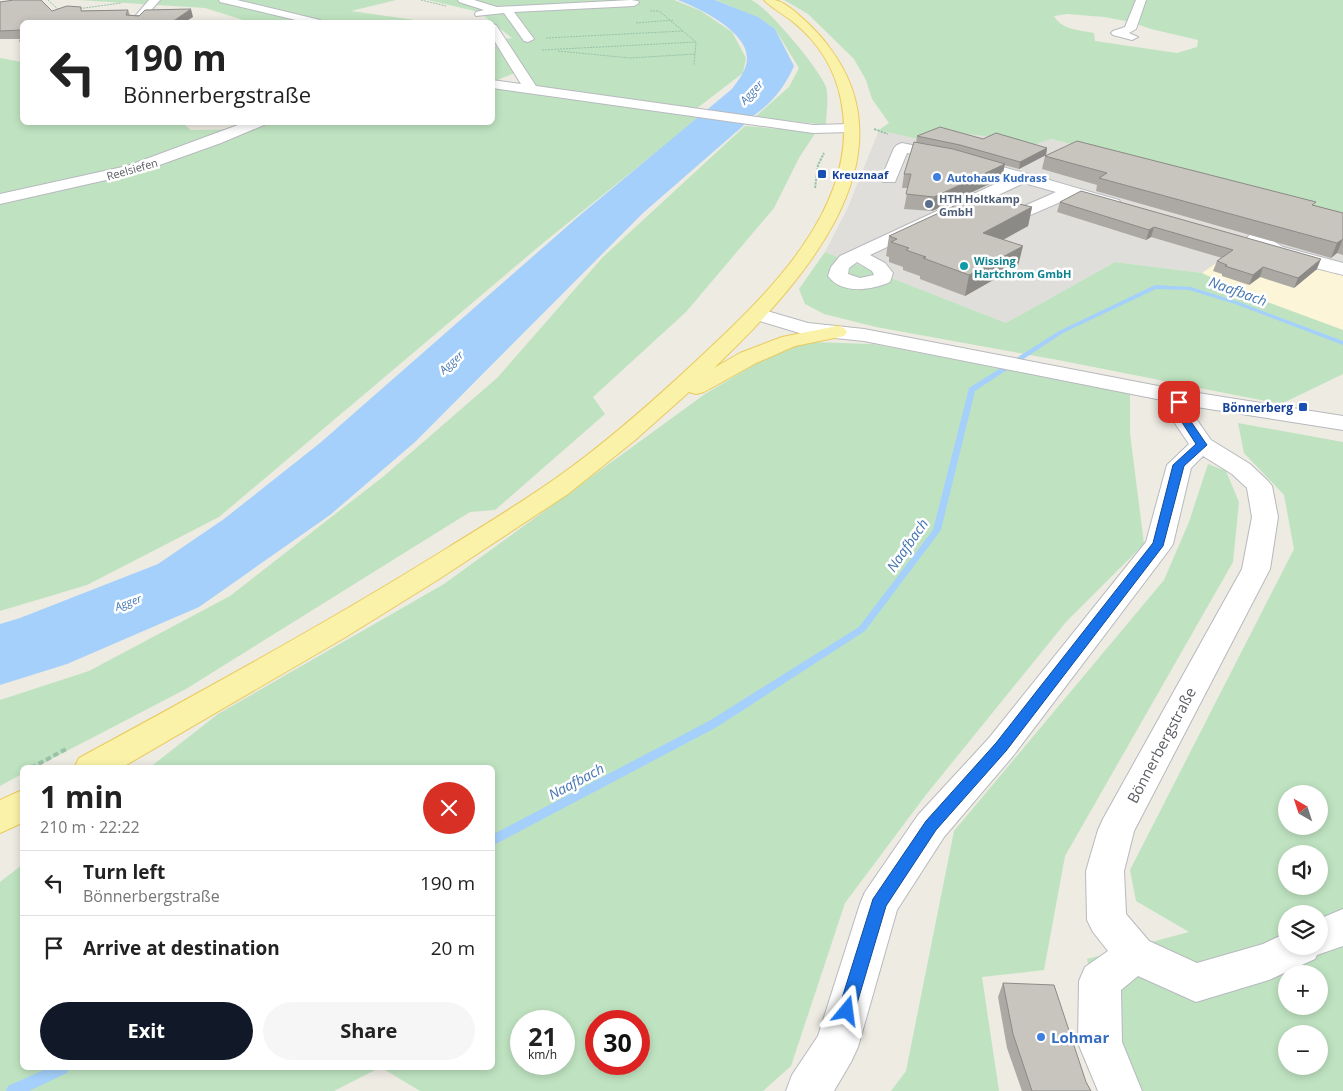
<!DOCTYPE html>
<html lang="en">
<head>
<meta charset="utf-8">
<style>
	:root { --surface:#fff; --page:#f6f6f6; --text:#222; --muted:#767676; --line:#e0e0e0; --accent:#111827 }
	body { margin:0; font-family:"Open Sans",sans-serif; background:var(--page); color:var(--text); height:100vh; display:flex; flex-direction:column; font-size:19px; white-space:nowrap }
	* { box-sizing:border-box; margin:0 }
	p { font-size:16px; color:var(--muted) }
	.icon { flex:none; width:28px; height:28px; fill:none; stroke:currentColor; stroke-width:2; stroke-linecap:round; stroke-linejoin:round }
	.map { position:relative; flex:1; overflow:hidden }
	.details { position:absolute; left:20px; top:765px; width:475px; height:305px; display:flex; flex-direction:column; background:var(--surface); border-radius:8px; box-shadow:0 2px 8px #0003 }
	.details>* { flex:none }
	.hud { position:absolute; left:20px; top:20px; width:475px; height:105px; border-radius:8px; box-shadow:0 2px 8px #0003; background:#fff; color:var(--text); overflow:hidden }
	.needle { width:32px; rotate:321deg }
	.tools { position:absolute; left:1278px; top:785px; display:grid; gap:10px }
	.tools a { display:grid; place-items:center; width:50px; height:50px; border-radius:50%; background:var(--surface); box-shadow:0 2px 8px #0003; font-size:25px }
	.speed { position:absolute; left:510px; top:1010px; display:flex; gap:10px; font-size:25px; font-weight:700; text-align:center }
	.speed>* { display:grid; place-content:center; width:65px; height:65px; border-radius:50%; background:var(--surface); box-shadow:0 2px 8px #0003; line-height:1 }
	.speed small { font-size:12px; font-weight:400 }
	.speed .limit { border:8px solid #d22; background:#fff; color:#111 }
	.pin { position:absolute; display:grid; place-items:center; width:42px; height:42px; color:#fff; margin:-21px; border-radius:10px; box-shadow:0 2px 8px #0006 }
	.me { position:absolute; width:55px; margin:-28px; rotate:16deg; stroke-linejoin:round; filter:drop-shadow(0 0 4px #0008) }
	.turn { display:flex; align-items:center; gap:18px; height:105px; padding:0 20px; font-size:22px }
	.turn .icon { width:65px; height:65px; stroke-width:2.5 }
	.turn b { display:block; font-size:35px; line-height:42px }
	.round { display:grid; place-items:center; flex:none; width:52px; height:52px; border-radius:26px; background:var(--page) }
	.overview { display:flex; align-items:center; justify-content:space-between; height:85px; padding:0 20px }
	h1 { font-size:30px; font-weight:700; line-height:38px }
	.cta { display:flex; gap:10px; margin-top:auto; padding:10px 20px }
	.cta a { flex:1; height:58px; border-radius:30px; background:var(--accent); color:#fff; font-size:20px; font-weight:700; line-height:58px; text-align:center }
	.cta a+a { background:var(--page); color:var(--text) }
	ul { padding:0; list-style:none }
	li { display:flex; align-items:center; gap:15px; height:65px; padding:0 20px; border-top:1px solid var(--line) }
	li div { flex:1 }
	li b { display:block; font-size:19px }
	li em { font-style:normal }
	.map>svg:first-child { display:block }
	.commercial { fill:#fcf5d8 }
	.industrial { fill:#e0deda }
	.green { fill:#bfe3c1; fill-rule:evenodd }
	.water { fill:#a4d0fb }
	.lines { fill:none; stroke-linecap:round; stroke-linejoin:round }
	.stream { fill:#a4d0fb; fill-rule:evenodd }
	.minor-casing { stroke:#b7b9be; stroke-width:2 }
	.major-casing { stroke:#eaca5d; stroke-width:2 }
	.path-far2 { stroke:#99c3a8; stroke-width:1; stroke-dasharray:2 1; stroke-linecap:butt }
	.path-far1 { stroke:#99c3a8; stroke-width:2; stroke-dasharray:2.5 1; stroke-linecap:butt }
	.path { stroke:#99c3a8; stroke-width:4; stroke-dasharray:5.5 3; stroke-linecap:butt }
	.minor { fill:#fff; fill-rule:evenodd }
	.major { fill:#fbf2a9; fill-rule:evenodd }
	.wall { fill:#aca9a4 }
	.shaded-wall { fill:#8c8a86 }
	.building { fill:#c8c5bf; stroke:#8c8a86 }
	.route { fill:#1a73e8; stroke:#114b97 }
	.transit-dot { fill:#1a4fb4; stroke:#fff; stroke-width:2 }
	.shop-dot { fill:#3f7fe0; stroke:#fff; stroke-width:2 }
	.service-dot { fill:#5c6f8a; stroke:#fff; stroke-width:2 }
	.culture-dot { fill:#0f9aa8; stroke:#fff; stroke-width:2 }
	.labels { text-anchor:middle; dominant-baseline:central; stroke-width:5; stroke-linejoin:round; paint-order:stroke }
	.far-water-label { font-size:11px; font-style:italic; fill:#4576b4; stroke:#fff }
	.far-street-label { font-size:11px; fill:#5a5d62; stroke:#fff }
	.far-transit-label { font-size:11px; font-weight:bold; fill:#164399; stroke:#fff; text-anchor:start }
	.far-shop-label { font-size:11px; font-weight:bold; fill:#366cbe; stroke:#fff; text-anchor:start }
	.far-service-label { font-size:11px; font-weight:bold; fill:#4e5e75; stroke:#fff; text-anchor:start }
	.far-culture-label { font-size:11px; font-weight:bold; fill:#0d838f; stroke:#fff; text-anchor:start }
	.transit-label { font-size:12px; font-weight:bold; fill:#164399; stroke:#fff; text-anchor:end }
	.water-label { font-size:14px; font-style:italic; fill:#4576b4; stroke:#fff }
	.near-street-label { font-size:15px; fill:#5a5d62; stroke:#fff }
	.near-shop-label { font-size:15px; font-weight:bold; fill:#366cbe; stroke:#fff; text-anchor:start }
</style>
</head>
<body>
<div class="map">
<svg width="1343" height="1091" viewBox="0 0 1343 1091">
	<rect width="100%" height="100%" fill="#edebe2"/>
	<!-- commercial -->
	<path class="commercial" d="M1247 241 1343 269V330L1245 294 1202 273Z"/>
	<!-- industrial -->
	<path class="industrial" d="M879 130 917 139 940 133 976 135 999 138 1028 147 1050 139 1343 215V268L1247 241 1202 273 1115 262 1006 323 825 252 848 207Z"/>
	<!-- green -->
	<path class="green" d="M78 0H396L351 11 429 22H239L243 20 205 8Z
		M428 0H674L701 11 732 32 746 58 743 73 696 109 537 87 504 39 512 38 479 12Z
		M716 0C726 0 742 0 751 0 767 6 820 70 826 87 829 98 826 114 826 125L755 117 789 87 799 68 775 29 759 18Z
		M784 0H1343V215L1051 139 1028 147 999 138 976 135 940 133 917 139 879 130 889 123 872 99 866 80 854 59 808 14ZM1067 14 1104 17 1131 22 1151 29 1198 40 1197 47 1177 53 1095 41 1094 33C1079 30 1062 30 1054 16Z
		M492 40 515 73 497 80H493Z
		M0 58 22 62V122H181L191 130 255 129 270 122H492L493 86 700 117 543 243 219 517 87 585 0 611Z
		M745 126 816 132 799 158 774 208 686 312 593 397 605 414 495 510 470 512 186 689 36 767 22 768V774L0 786V700L89 671 230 596 384 476 497 378 603 257Z
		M825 252 1006 323 1115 262 1202 273 1246 294 1343 330V374L1281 404 1058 360 876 327 824 314 805 304 799 289Z
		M810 342 873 344 1130 393V433L1144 544 1066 622 925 796 845 903 791 1066 763 1091H420L382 1068H492V768H149L218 714 444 584 705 394 777 351ZM521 1021H564V1064H521ZM596 1021H639V1064H596Z
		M1238 423 1343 442V1091H1126L1116 1071 1087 959 1189 932 1136 901 1130 870 1294 549 1284 495 1244 453ZM1286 794H1319V826H1286ZM1286 854H1319V886H1286ZM1286 914H1319V946H1286ZM1286 974H1319V1006H1286ZM1286 1034H1319V1066H1286Z
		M1208 464 1226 471 1239 502 1233 562 1065 856 1044 970 982 977 999 1091H891L906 1071 954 831 1164 580 1189 522Z
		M22 865V1068H379L334 1091H0V882Z"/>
	<!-- water -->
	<path class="water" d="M678 0H715L758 17 775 29 794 66C786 84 776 98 761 110 754 116 748 118 743 126L643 213 415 442 330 515 199 607 67 664 0 685V624L20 618 158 564 224 519 320 443 579 216 732 89C739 79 747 70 747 58 747 31 699 8 678 0Z"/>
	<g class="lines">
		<!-- stream -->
		<path class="stream" d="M1155 285 1191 287 1239 302 1343 341V345L1235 304 1189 290 1156 289 1063 333 975 391 941 530 865 631 717 727 492 846V835L709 721 859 627 933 530 969 388 1059 331Z
			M48 1068H69L67 1073 29 1091H6L8 1086Z"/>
		<defs>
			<path id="minor" d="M149 0H160L141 22H130Z
				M219 0H237L320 20 322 22H304L220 2Z
				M458 0H474L497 7 631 0 638 1 639 3 634 6 514 12 534 39 528 42 524 41 504 13 476 16 475 14 476 12 484 10 459 2Z
				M1136 0H1146L1136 29 1129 33 1138 37 1132 40 1113 35 1111 33 1113 31 1125 27Z
				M492 24 496 25 536 86 813 125 852 124 857 125 859 128 857 131 852 132 813 133 492 88V80L521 84 492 37Z
				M246 122H266L264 125 221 143 137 173 0 204V194L127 166Z
				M902 143C976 157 1047 180 1119 200L1121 204 1119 208 1113 209 1072 197 1014 222 991 216 988 212 991 208 997 207 1013 211 1056 192 1024 183 870 255 885 263 893 273 890 282C872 290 842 295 828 276L831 267 840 256 1008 178 951 161 907 153 895 182H883L881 179 894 148 897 145ZM857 262 872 271 874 275 860 278 848 274 849 268Z
				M1256 233 1262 234 1283 247 1343 263V275C1321 269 1259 256 1247 238L1250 234Z
				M757 308 808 323 864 329 1179 390 1343 416V430L1190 406V410L1211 440 1250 464 1268 481 1272 486 1278 517 1270 569 1134 831 1124 871 1126 914 1149 941 1197 963 1263 944 1286 933V946H1319V919L1343 909V946L1317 955 1315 959 1269 980 1196 1002 1138 976 1121 990 1122 1042 1142 1091H1098L1078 1043 1079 981 1085 967 1108 951 1093 932 1087 920 1086 871 1098 830 1103 819 1242 569 1252 517 1247 488 1232 474 1203 456 1191 468 1173 544 1169 550 1013 756 944 837 897 910 858 1047 851 1062 834 1091H786L792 1075 818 1036 860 904 865 892 918 815 989 738 1146 542 1167 465 1189 444 1166 410 1167 401 864 341 806 335 750 318 747 314 750 310Z"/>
			<path id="major" d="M764 0C767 0 772 0 775 0 790 3 820 34 829 47 917 162 794 291 714 368L740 353 782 337 837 326 844 328 847 332 844 336 795 346 756 363 704 392 696 394 689 392 634 441 568 494 439 579 344 638 121 768H74L79 758C204 690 329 622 449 547 486 524 524 501 559 476 607 442 652 402 695 362 765 297 863 206 841 100 835 68 817 41 792 21 783 14 772 8 764 0Z
				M22 790V823L0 833V800Z"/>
		</defs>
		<!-- minor casing -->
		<use href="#minor" class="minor-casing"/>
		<!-- major casing -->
		<use href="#major" class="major-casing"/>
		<!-- path-far2 -->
		<path class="path-far2" d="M48 0 60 11
			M421 0 446 6
			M77 9 121 3
			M650 11H659
			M659 11 696 42 694 65
			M636 23 673 20
			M546 38 683 31
			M542 50 696 42
			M558 51 630 58 695 54"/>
		<!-- path-far1 -->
		<path class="path-far1" d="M874 129 888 134
			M815 188 818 165 824 153"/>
		<!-- path -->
		<path class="path" d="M31 768 66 749"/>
		<!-- minor -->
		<use href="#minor" class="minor"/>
		<!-- major -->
		<use href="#major" class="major"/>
	</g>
	<!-- wall -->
	<path class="wall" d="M0 2 52 11 128 10 130 15 193 17 22 22V39H0Z
		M22 39V49L19 40Z
		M917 136 983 139 1047 148 1046 155 1019 169 1004 165 1002 178 932 211 904 209 908 188H902L904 174 916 143Z
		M1045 156 1314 205 1343 213V255L1337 253 1331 258 1096 191 1097 185 1042 169Z
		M984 196 1032 207 1028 226 1003 240 1018 266 965 296 920 279V276L903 270V267L889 262V257L886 256 889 236Z
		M1060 202 1317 269 1294 288 1260 277 1249 285 1222 276V274L1213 271 1217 261 1222 258 1151 237 1146 240 1057 212Z
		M1003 983 1086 1082 1091 1091H1022L1007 1048 998 997Z"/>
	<!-- shaded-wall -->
	<path class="shaded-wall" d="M191 9 193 17 185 22H172Z
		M1047 148 1046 155 1019 169 1020 162Z
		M1005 164 1002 178 932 211 934 197Z
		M1032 207 1028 226 979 253 983 233Z
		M1154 227 1151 237 1146 240 1149 230Z
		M1343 239 1337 253 1331 258 1337 243Z
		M1023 246 1018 266 965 296 969 275Z
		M1321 259 1317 269 1294 288 1298 278Z
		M1263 267 1260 277 1249 285 1253 275Z"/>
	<!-- building -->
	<path class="building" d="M14 0H41L52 11 67 6 81 7V11L128 10 126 15 139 16 145 10 191 9 172 22H22V30L0 31V2Z
		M940 127 983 139 996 133 1047 148 1020 162 960 145 917 136Z
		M1077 141 1316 202 1312 205 1343 213V239L1337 243 1099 178 1107 173 1045 156Z
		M914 142 953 149 1005 164 934 197 906 194 911 174H904Z
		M1081 191 1321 259 1298 278 1263 267 1253 275 1225 266 1227 265 1217 261 1233 250 1154 227 1149 230 1060 202Z
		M982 193 984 196 1032 207 983 233 1023 246 969 275 923 258 926 257 906 250 909 248 891 242 897 239 889 236Z
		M1003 983 1054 985 1086 1082 1091 1091H1032L1013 1034Z"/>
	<!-- route -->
	<path class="route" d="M1176 400H1182L1183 410 1207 445 1184 466 1163 546 1006 751 936 830 886 906 853 1017 847 1020 841 1017 838 1011 873 899 926 821 996 743 1153 543 1173 465 1196 444 1174 410Z"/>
	<!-- markers -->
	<g class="transit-dot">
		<rect x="817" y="169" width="10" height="10" rx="2.5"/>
		<rect x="1298" y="402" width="10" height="10" rx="2.5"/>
	</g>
	<g class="shop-dot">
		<circle cx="937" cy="177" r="5"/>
		<circle cx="1041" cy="1037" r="5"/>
	</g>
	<circle class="service-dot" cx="929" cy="204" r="5"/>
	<circle class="culture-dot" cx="964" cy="266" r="5"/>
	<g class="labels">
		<!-- far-water labels -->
		<g class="far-water-label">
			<text transform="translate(751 92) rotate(-47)">Agger</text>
			<text transform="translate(451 362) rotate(-42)">Agger</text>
			<text transform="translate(128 602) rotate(-20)">Agger</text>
		</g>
		<!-- far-street labels -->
		<g class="far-street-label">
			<text transform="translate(132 169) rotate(-16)">Reelsiefen</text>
		</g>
		<!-- far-transit labels -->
		<g class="far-transit-label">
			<text x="832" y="174">Kreuznaaf</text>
		</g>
		<!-- far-shop labels -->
		<g class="far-shop-label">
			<text x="947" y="177">Autohaus Kudrass</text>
		</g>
		<!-- far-service labels -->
		<g class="far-service-label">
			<text x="939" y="198">HTH Holtkamp<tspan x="939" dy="13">GmbH</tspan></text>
		</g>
		<!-- far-culture labels -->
		<g class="far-culture-label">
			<text x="974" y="260">Wissing<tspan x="974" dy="13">Hartchrom GmbH</tspan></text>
		</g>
		<!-- transit labels -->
		<g class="transit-label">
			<text x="1293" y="407">Bönnerberg</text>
		</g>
		<!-- water labels -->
		<g class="water-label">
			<text transform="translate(1238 291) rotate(20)">Naafbach</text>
			<text transform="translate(907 545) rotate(-55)">Naafbach</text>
			<text transform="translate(576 781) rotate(-28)">Naafbach</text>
		</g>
		<!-- near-street labels -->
		<g class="near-street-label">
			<text transform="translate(1161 745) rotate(-62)">Bönnerbergstraße</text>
		</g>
		<!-- near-shop labels -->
		<g class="near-shop-label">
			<text x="1051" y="1037">Lohmar</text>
		</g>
	</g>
</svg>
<div class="tools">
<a><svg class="needle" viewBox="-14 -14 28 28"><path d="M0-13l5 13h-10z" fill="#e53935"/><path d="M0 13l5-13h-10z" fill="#767676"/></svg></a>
<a><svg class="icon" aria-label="sound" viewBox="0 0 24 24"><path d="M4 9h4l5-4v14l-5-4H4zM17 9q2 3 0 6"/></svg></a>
<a><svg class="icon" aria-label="layers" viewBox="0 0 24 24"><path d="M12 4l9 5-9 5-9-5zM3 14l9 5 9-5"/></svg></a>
<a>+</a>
<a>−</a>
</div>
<div class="speed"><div>21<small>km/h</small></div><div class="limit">30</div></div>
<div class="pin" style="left:1179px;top:402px;background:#d93025"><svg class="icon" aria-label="arrive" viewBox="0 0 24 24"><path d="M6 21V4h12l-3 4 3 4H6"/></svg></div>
<svg class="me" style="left:847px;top:1011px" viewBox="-20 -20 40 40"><path d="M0-17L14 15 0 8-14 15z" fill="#1a73e8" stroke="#fff" stroke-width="4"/></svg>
<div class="hud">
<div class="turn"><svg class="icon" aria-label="left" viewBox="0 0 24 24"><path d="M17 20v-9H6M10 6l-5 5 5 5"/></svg><div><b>190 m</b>Bönnerbergstraße</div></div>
</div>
<section class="details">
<div class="overview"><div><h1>1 min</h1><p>210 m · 22:22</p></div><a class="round" style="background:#d93025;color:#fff"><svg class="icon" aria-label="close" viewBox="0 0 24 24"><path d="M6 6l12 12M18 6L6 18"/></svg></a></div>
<ul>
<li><svg class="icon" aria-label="left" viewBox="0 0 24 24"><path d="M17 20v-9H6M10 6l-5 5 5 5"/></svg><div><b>Turn left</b><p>Bönnerbergstraße</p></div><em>190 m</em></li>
<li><svg class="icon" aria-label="arrive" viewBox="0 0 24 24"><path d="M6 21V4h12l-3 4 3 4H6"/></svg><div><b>Arrive at destination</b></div><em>20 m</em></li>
</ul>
<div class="cta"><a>Exit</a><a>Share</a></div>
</section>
</div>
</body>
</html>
